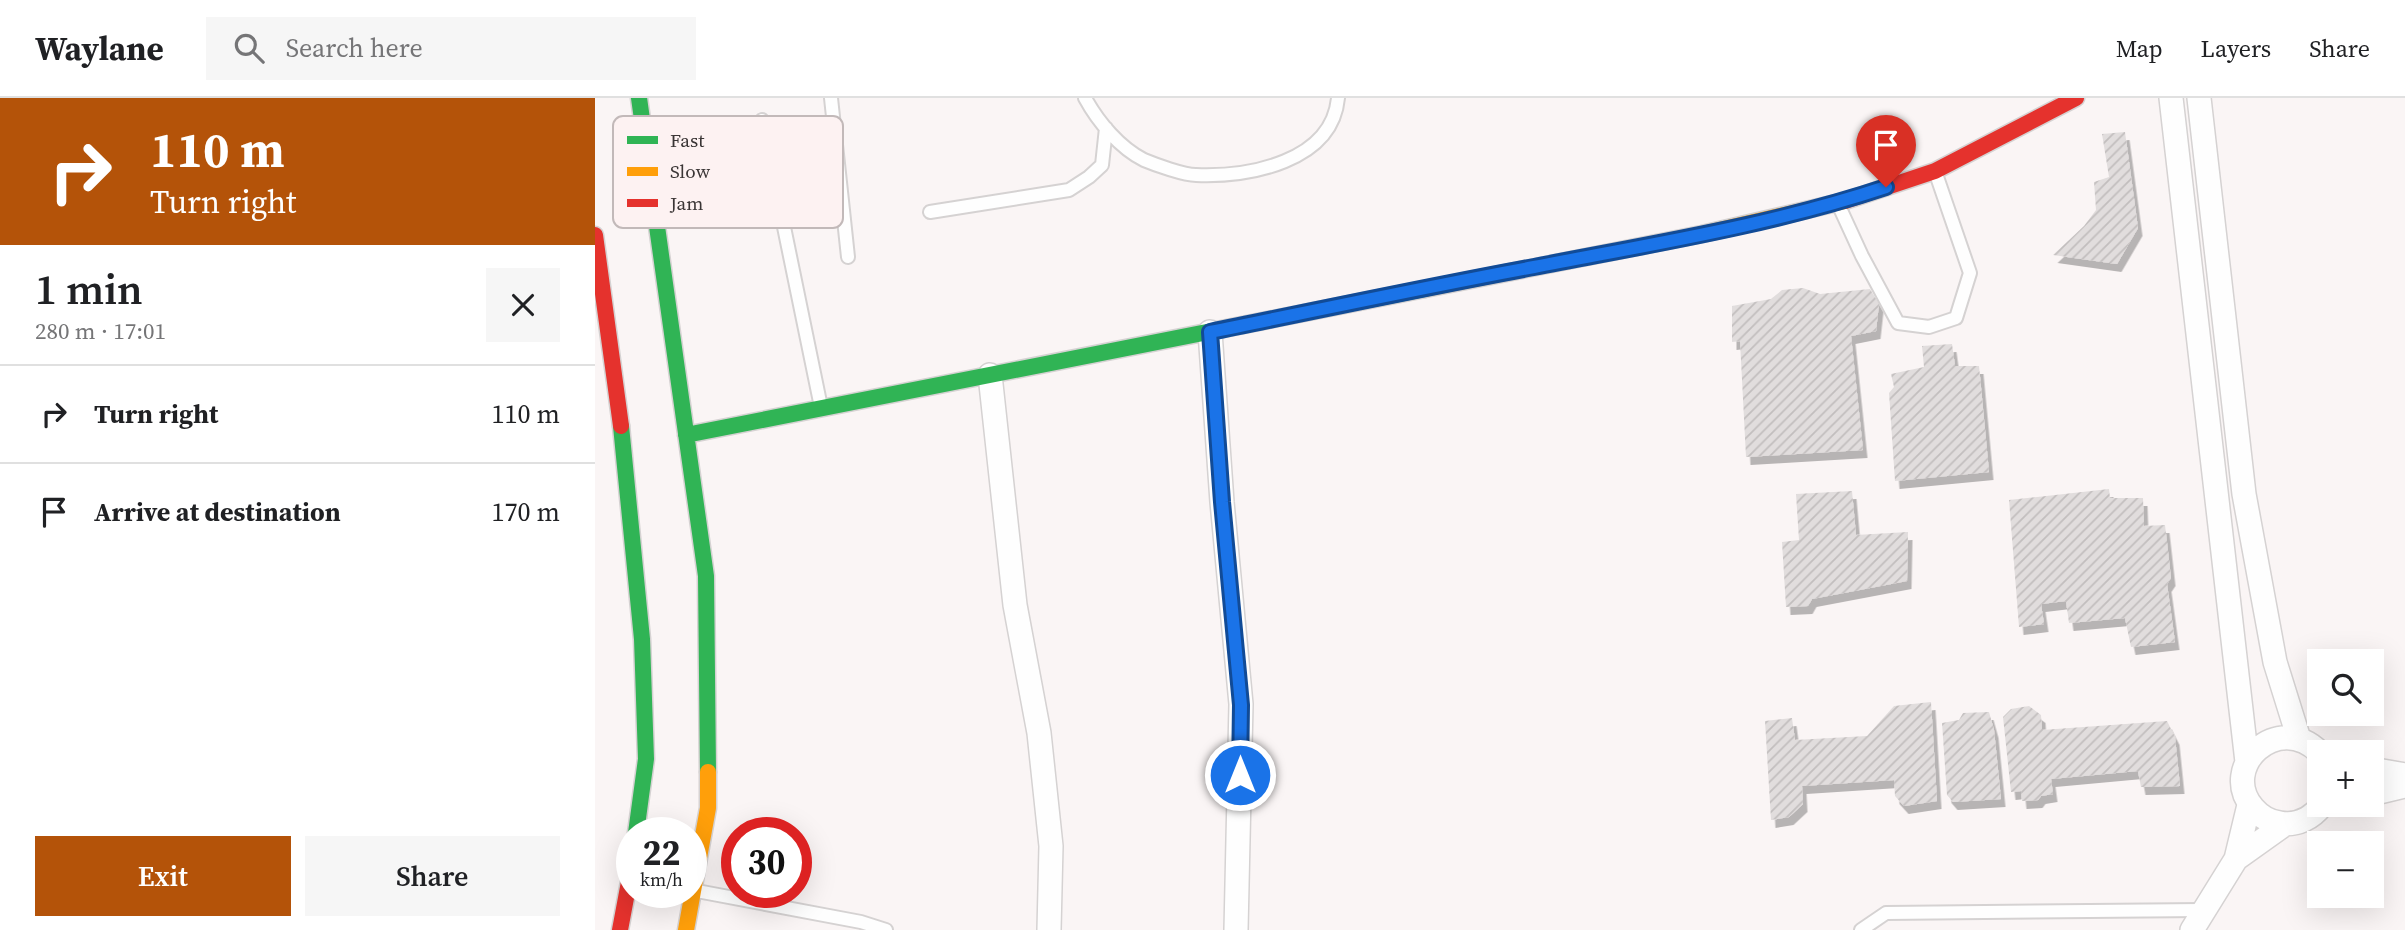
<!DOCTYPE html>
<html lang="en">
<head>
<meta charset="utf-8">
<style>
	:root { --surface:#fff; --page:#f6f6f6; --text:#202124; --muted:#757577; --line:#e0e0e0; --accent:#b45309 }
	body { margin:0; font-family:"Source Serif 4",serif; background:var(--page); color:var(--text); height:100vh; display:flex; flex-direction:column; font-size:26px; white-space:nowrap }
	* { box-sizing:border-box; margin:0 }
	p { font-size:23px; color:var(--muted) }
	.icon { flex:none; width:38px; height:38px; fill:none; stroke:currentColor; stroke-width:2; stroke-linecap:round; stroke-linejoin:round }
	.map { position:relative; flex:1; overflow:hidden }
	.sheet { display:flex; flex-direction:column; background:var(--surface); width:595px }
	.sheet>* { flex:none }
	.top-card { background:#b45309; color:#fff; overflow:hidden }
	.buttons { position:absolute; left:1712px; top:551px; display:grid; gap:14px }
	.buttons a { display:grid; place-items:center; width:77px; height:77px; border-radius:0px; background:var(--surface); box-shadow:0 7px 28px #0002; font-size:35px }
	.speed { position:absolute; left:21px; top:719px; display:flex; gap:14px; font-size:35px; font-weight:700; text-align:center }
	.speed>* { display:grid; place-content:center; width:91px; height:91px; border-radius:50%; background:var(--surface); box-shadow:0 7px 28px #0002; line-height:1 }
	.speed small { font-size:18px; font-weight:400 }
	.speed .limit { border:10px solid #d22; background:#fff; color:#111 }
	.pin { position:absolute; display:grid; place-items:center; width:60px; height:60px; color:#fff; margin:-72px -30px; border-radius:50% 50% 50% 0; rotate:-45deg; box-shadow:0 0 7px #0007 }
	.pin .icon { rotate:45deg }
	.me { position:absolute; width:77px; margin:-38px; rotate:0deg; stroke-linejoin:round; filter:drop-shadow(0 0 5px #0008) }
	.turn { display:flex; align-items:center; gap:24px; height:147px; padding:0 35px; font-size:32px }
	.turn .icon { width:91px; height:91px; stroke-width:2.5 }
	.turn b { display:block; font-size:49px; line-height:60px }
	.round { display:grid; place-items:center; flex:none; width:74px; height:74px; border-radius:0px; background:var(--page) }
	.head { display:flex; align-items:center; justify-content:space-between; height:119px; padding:0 35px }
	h1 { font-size:42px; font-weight:600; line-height:52px }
	.button { display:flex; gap:14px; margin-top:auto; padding:14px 35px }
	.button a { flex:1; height:80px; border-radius:0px; background:var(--accent); color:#fff; font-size:28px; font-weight:600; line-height:80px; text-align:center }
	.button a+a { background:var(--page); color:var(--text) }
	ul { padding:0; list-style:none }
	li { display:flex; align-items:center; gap:21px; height:98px; padding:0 35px; border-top:2px solid var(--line) }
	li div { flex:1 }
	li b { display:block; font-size:26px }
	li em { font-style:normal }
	header { display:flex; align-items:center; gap:42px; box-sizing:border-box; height:98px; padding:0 35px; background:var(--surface); border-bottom:2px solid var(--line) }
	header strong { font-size:33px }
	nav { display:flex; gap:38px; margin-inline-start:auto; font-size:24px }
	.search { width:490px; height:63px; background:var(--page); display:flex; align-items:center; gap:18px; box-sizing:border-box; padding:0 24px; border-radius:0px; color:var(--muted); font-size:26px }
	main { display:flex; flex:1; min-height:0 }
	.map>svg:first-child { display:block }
	.building { fill:url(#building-hatch); filter:url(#shadow) }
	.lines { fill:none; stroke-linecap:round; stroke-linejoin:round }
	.lane-casing { stroke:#d5d2d2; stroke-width:16 }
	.street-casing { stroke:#d5d2d2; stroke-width:26 }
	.fast-casing { stroke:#d5d2d2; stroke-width:19 }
	.slow-casing { stroke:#d5d2d2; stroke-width:19 }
	.jam-casing { stroke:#d5d2d2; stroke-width:19 }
	.lane { stroke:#fefefe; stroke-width:12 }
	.street { stroke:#fefefe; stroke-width:23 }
	.fast { stroke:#30b455; stroke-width:16 }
	.slow { stroke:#ff9f0a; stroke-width:16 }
	.jam { stroke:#e5322d; stroke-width:16 }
	.route-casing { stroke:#114b97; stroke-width:18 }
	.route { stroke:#1a73e8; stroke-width:12 }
	.key { fill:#fdf2f2; stroke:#c2b9b9; stroke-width:2 }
	.key-label { font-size:19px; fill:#3a3535 }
</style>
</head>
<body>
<header>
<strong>Waylane</strong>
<div class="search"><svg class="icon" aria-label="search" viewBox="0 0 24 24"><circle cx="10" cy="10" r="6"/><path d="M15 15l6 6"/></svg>Search here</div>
<nav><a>Map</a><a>Layers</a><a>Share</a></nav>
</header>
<main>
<section class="sheet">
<div class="top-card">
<div class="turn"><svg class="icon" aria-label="right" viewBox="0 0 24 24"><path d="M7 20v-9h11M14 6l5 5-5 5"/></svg><div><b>110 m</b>Turn right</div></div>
</div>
<div class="head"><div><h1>1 min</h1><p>280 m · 17:01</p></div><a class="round"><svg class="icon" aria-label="close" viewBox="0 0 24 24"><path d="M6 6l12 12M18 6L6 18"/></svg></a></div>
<ul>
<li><svg class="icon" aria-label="right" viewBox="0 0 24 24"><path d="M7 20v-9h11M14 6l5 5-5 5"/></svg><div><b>Turn right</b></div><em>110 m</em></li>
<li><svg class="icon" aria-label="arrive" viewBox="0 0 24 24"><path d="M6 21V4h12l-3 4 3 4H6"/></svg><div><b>Arrive at destination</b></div><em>170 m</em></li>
</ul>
<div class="button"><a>Exit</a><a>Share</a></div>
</section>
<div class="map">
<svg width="1810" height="832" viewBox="0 0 1810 832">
	<defs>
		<pattern id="building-hatch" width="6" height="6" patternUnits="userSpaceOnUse" patternTransform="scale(1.75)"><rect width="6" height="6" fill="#e1dddd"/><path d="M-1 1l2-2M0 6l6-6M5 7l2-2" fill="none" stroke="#c2bebe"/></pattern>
		<filter id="shadow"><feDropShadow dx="4.5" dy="8" stdDeviation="0" flood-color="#0004"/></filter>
	</defs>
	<rect width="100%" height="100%" fill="#faf5f5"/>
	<!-- building -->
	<path class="building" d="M1530 34 1543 130 1522 166 1458 157 1489 128 1501 112 1499 84 1514 79 1507 36Z
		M1208 190 1225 196 1275 191 1284 206 1281 233 1256 238 1268 352 1151 359 1145 243 1137 244V208L1176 201 1187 192Z
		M1357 246 1360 268H1384L1394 374 1300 383 1294 295 1299 289 1296 276 1329 269 1327 248Z
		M1514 391 1515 400H1548L1549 428 1570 427 1576 480 1572 486 1580 544 1536 549 1530 520 1474 525 1471 503 1446 506 1449 526 1424 529 1414 402Z
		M1257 393 1261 437 1313 434 1312 483 1217 501 1213 508 1191 509 1187 444 1204 442 1201 396Z
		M1336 604 1342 703 1309 708 1300 698 1299 682 1207 688 1208 706 1194 719 1176 722 1170 623 1197 620 1200 642 1272 638 1299 608Z
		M1434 608 1446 617 1447 632 1572 623 1580 639 1585 688 1546 689 1543 673 1456 681 1458 696 1446 698 1443 702 1427 703 1426 693 1416 694 1408 619 1416 611Z
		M1394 614 1399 632 1406 701 1358 704 1352 697 1347 625 1364 622 1368 615Z"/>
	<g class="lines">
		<defs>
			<path id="lane" d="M236 0 253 159
				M490 0C503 24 525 50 549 62 561 67 589 77 601 77 654 79 737 64 743 0
				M167 22 226 309
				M1244 108 1267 158 1303 225 1334 229 1361 220 1375 175 1340 73
				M335 114 474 92 494 79 507 67 511 30
				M102 793 266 824 291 832
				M1266 832 1291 815 1608 812"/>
			<path id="street" d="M1576 0 1652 664
				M1604 0 1649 396 1680 564 1704 641
				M615 234 627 404 646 606 641 832
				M395 277 420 507 444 635 456 748 454 832
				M1724 654C1683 613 1623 669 1658 710 1665 718 1674 724 1685 725 1702 728 1717 720 1727 707
				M1776 671 1810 677
				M1776 696 1810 688
				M1641 761 1690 726
				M1597 832 1641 761 1654 707"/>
			<path id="fast" d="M44 0 111 478 113 674
				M26 328 47 541 51 661 41 735
				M91 337 830 191"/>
			<path id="slow" d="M830 191 1107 136 1250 103
				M91 832 113 710V674"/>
			<path id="jam" d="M1250 103 1340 73 1481 0
				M0 137 26 328
				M25 832 37 768"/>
		</defs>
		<!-- lane casing -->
		<use href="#lane" class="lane-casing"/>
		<!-- street casing -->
		<use href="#street" class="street-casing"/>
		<!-- fast casing -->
		<use href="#fast" class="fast-casing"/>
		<!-- slow casing -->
		<use href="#slow" class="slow-casing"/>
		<!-- jam casing -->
		<use href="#jam" class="jam-casing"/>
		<!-- lane -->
		<use href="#lane" class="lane"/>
		<!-- street -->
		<use href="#street" class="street"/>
		<!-- fast -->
		<use href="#fast" class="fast"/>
		<!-- slow -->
		<use href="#slow" class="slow"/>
		<!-- jam -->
		<use href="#jam" class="jam"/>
	</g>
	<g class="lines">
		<defs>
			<path id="route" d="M645 677 646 607 627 404 615 234C723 212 831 189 939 169 1057 146 1177 127 1291 89"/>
		</defs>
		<!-- route casing -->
		<use href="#route" class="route-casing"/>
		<!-- route -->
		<use href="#route" class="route"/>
	</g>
	<!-- legend -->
	<rect x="18" y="18" width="230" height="112" rx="10" class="key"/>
	<rect x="32" y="38" width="31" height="8" fill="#30b455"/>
	<rect x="32" y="69" width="31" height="9" fill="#ff9f0a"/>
	<rect x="32" y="101" width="31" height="8" fill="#e5322d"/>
	<g class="key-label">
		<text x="75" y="49">Fast</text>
		<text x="75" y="80">Slow</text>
		<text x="75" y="112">Jam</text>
	</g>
</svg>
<div class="buttons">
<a><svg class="icon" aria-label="search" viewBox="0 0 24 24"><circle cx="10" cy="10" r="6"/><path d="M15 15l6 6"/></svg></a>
<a>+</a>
<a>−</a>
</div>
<div class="speed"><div>22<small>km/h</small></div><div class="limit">30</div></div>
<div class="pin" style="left:1291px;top:89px;background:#d93025"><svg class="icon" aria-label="arrive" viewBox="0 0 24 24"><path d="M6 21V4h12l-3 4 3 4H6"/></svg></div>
<svg class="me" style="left:645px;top:677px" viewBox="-20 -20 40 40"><circle r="17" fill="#1a73e8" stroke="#fff" stroke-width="3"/><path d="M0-11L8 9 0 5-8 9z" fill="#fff"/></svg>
</div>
</main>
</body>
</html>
